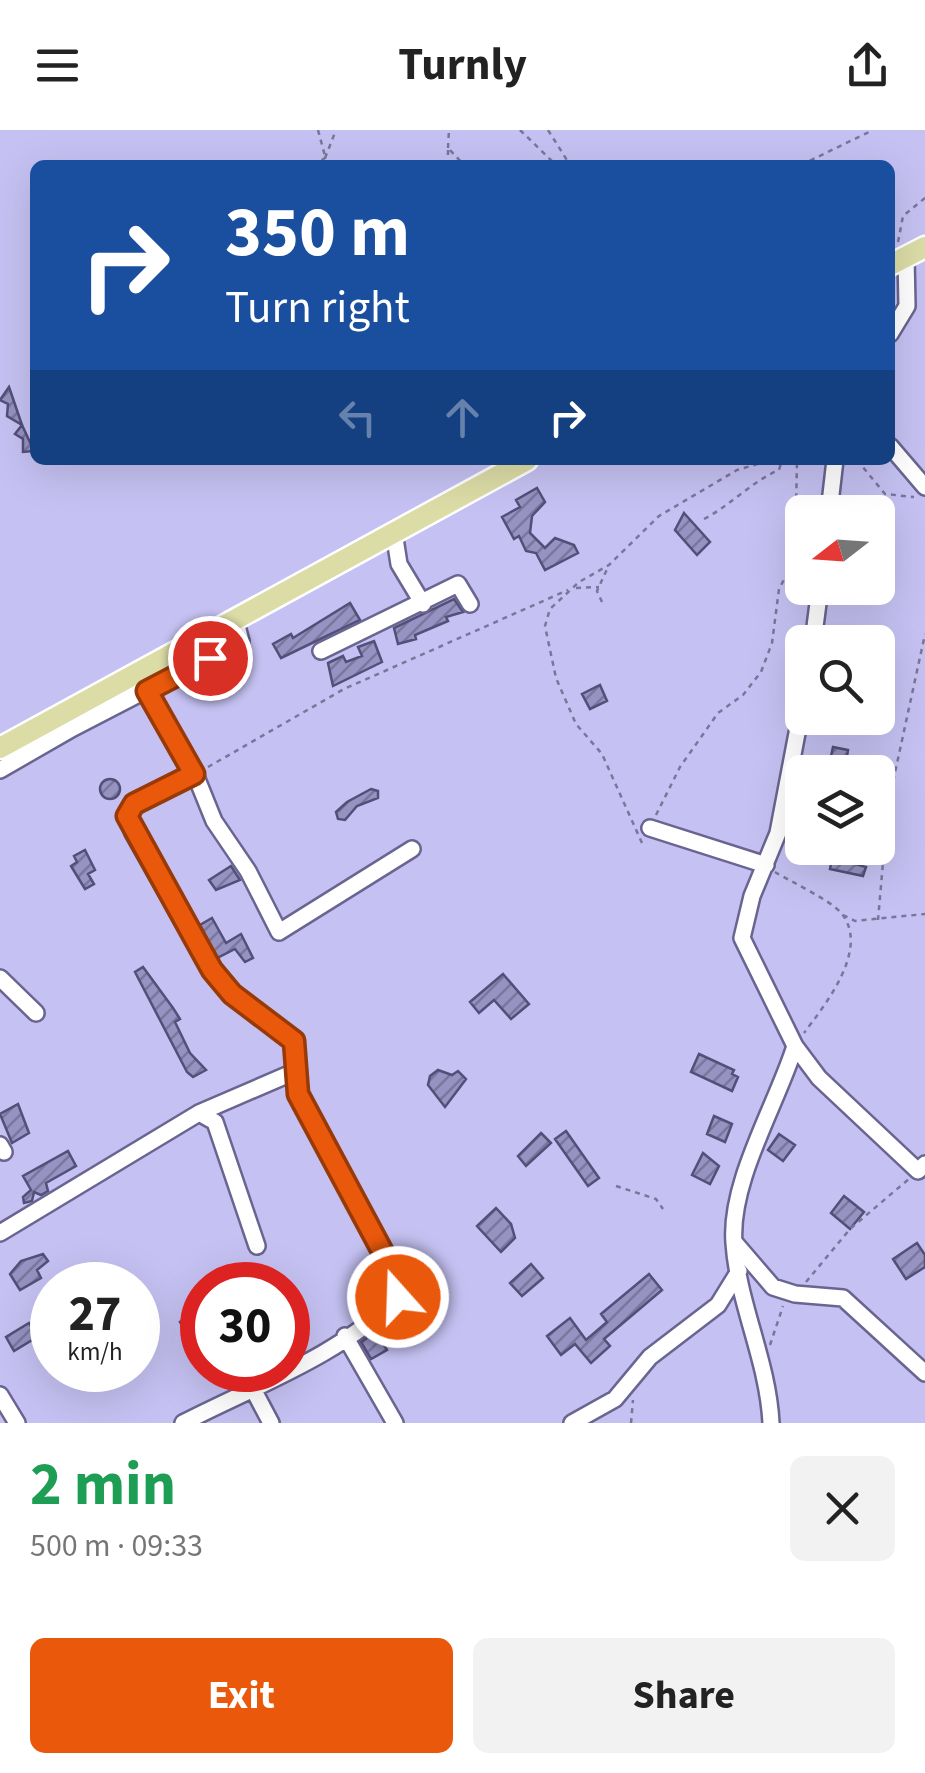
<!DOCTYPE html>
<html lang="en">
<head>
<meta charset="utf-8">
<style>
	:root { --surface:#fff; --page:#f2f2f2; --text:#222; --muted:#767676; --accent:#ea580c }
	body { margin:0; font-family:"Source Sans 3",sans-serif; background:var(--page); color:var(--text); height:100vh; display:flex; flex-direction:column; font-size:38px; white-space:nowrap }
	* { box-sizing:border-box; margin:0 }
	p { font-size:32px; color:var(--muted) }
	.icon { flex:none; width:55px; height:55px; fill:none; stroke:currentColor; stroke-width:2; stroke-linecap:round; stroke-linejoin:round }
	.map { position:relative; height:1293px; overflow:hidden }
	.details { display:flex; flex-direction:column; background:var(--surface); flex:1 }
	.details>* { flex:none }
	.banner { position:absolute; left:30px; top:30px; width:865px; height:305px; border-radius:15px; box-shadow:0 10px 40px #0002; background:#1a4fa0; color:#fff; overflow:hidden }
	.needle { width:65px; rotate:253deg }
	.buttons { position:absolute; left:785px; top:365px; display:grid; gap:20px }
	.buttons a { display:grid; place-items:center; width:110px; height:110px; border-radius:15px; background:var(--surface); box-shadow:0 10px 40px #0002; font-size:50px }
	.speed { position:absolute; left:30px; top:1132px; display:flex; gap:20px; font-size:50px; font-weight:700; text-align:center }
	.speed>* { display:grid; place-content:center; width:130px; height:130px; border-radius:50%; background:var(--surface); box-shadow:0 10px 40px #0002; line-height:1 }
	.speed small { font-size:25px; font-weight:400 }
	.speed .limit { border:15px solid #d22; background:#fff; color:#111 }
	.pin { position:absolute; display:grid; place-items:center; width:85px; height:85px; color:#fff; margin:-42px; border:5px solid #fff; border-radius:50%; box-shadow:0 2px 10px #0007 }
	.me { position:absolute; width:110px; margin:-55px; rotate:340deg; stroke-linejoin:round; filter:drop-shadow(0 0 8px #0008) }
	.turn { display:flex; align-items:center; gap:35px; height:210px; padding:0 30px; font-size:45px }
	.turn .icon { width:130px; height:130px; stroke-width:2.5 }
	.turn b { display:block; font-size:70px; line-height:85px }
	.lanes { display:flex; align-items:center; height:95px; padding:0 30px; background:#0003; justify-content:center; gap:50px; direction:ltr }
	.lanes .off { opacity:.35 }
	.round { display:grid; place-items:center; flex:none; width:105px; height:105px; border-radius:15px; background:var(--page) }
	.headline { display:flex; align-items:center; justify-content:space-between; height:170px; padding:0 30px }
	h1 { font-size:60px; font-weight:700; line-height:75px; color:#1e9e55 }
	.action { display:flex; gap:20px; margin-top:auto; padding:20px 30px }
	.action a { flex:1; height:115px; border-radius:15px; background:var(--accent); color:#fff; font-size:40px; font-weight:700; line-height:115px; text-align:center }
	.action a+a { background:var(--page); color:var(--text) }
	header { display:flex; justify-content:space-between; align-items:center; height:130px; padding:0 30px; background:var(--surface); font-size:45px; font-weight:700 }
	.map>svg:first-child { display:block }
	.building { fill:url(#building-hatch); stroke:#534f79; stroke-width:2.5 }
	.lines { fill:none; stroke-linecap:round; stroke-linejoin:round }
	.minor-casing { stroke:#696590; stroke-width:20 }
	.major-casing { stroke:#fff; stroke-width:25 }
	.path { stroke:#7a769a; stroke-width:2.5; stroke-dasharray:5 5; stroke-linecap:butt }
	.minor { stroke:#fff; stroke-width:15 }
	.major { stroke:#dcdca7; stroke-width:20 }
	.route-casing { stroke:#983908; stroke-width:25 }
	.route { stroke:#ea580c; stroke-width:18 }
</style>
</head>
<body>
<header><svg class="icon" aria-label="menu" viewBox="0 0 24 24"><path d="M4 6h16M4 12h16M4 18h16"/></svg>Turnly<svg class="icon" aria-label="share" viewBox="0 0 24 24"><path d="M12 15V3M7 8l5-5 5 5M5 13v7h14v-7"/></svg></header>
<div class="map">
<svg width="925" height="1293" viewBox="0 0 925 1293">
	<defs>
		<pattern id="building-hatch" width="6" height="6" patternUnits="userSpaceOnUse" patternTransform="scale(2.5)"><rect width="6" height="6" fill="#9692c1"/><path d="M-1 1l2-2M0 6l6-6M5 7l2-2" fill="none" stroke="#7a769d"/></pattern>
	</defs>
	<rect width="100%" height="100%" fill="#c5c1f2"/>
	<!-- building -->
	<path class="building" d="M9 257 22 295 34 321 23 322V309L15 304 22 295 7 286 8 274 0 270Z
		M537 358 545 372 532 386 530 403 545 418 555 408 574 415 578 423 545 440 536 423 526 421 519 406 514 409 502 387 520 377 516 370Z
		M684 383 710 412 697 425 675 400Z
		M454 469 463 482 446 487 448 491 415 505 416 509 398 514 394 498Z
		M350 473 360 490 281 528 273 514 291 504 293 508Z
		M374 511 382 532 333 556 328 533 343 526 346 532 362 526 358 517Z
		M600 555 607 571 590 579 582 564Z
		M833 617 848 620 845 639 813 642 816 628 830 631Z
		M100 659a10 10 0 1 1 20 0a10 10 0 1 1-20 0Z
		M371 659 378 661V668L357 676 345 690 338 689 336 682 347 672Z
		M834 719 846 722 848 732 866 737 863 746 830 739Z
		M85 720 95 740 88 744 94 754 85 759 71 736 77 732 74 726Z
		M231 736 240 750 216 760 209 750Z
		M212 788 226 813 241 804 253 828 245 832 235 819 217 828 200 795Z
		M143 837 173 878 180 889 175 892 190 923 206 940 193 947 187 942 135 842Z
		M503 844 529 874 511 889 494 870 479 883 470 872Z
		M699 924 734 940 732 944 738 947 732 961 691 942Z
		M438 940 452 945 458 941 466 949 445 977 428 955 430 946Z
		M18 974 29 1003 12 1013 0 984Z
		M714 986 732 994 725 1012 707 1004Z
		M566 1001 599 1048 588 1056 555 1009Z
		M541 1003 551 1013 526 1036 518 1026Z
		M779 1004 795 1015 783 1031 768 1020Z
		M68 1021 76 1036 46 1053 48 1061 41 1065 34 1062 32 1071 24 1073 23 1067 31 1060 23 1046Z
		M703 1023 719 1036 710 1054 692 1045Z
		M844 1066 864 1082 850 1099 831 1083Z
		M496 1078 511 1094 515 1108 501 1122 477 1096Z
		M917 1113 925 1125V1137L906 1149 893 1129Z
		M43 1124 48 1131 37 1140 41 1148 20 1160 10 1144 21 1131Z
		M531 1134 543 1148 522 1166 510 1153Z
		M649 1144 662 1160 604 1209 610 1216 591 1233 575 1214 561 1225 547 1206 570 1188 586 1210 607 1192 601 1184Z
		M195 1183 198 1188 202 1186V1202L190 1209 180 1192Z
		M29 1193 37 1207 14 1221 6 1207Z
		M376 1201 387 1220 371 1229 361 1212Z"/>
	<g class="lines">
		<defs>
			<path id="minor" d="M890 204 907 176 906 126
				M890 316 925 357
				M829 382 835 330
				M394 402 399 434 423 474
				M813 512 820 458
				M321 521 458 454 470 474
				M147 561 195 644 214 691 248 741 279 802 412 719
				M66 582 73 598 241 511 235 489
				M0 640 73 598
				M650 698 766 735
				M0 848 36 883
				M795 916 819 948 918 1041 925 1034
				M199 983 215 992 257 1116
				M0 1015 4 1022
				M0 1103 199 983 294 942
				M736 1114 773 1157 795 1164 843 1168 925 1243
				M345 1206 395 1293
				M253 1259 271 1293
				M0 1265 17 1293
				M183 1293C253 1257 343 1224 398 1167V1153L388 1133 298 964 295 911 232 864 211 840 133 703 127 687 135 674 195 644
				M572 1293 615 1269 650 1227 718 1175 739 1141
				M771 1293C768 1231 738 1174 734 1113 729 1052 777 974 795 916L742 808 752 766 778 703 802 577"/>
			<path id="major" d="M890 135 925 117
				M0 618 527 330"/>
		</defs>
		<!-- minor casing -->
		<use href="#minor" class="minor-casing"/>
		<!-- major casing -->
		<use href="#major" class="major-casing"/>
		<!-- path -->
		<path class="path" d="M318 0 325 26
			M520 0 556 35
			M548 0 570 35
			M448 18 449 0
			M325 28 336 0
			M313 35 325 28 327 35
			M448 35V18L464 35
			M801 35 869 2
			M898 112 903 86 925 68
			M476 330 494 333
			M857 330 885 364 914 367
			M704 389C731 375 751 352 779 340L782 330
			M576 458 599 457
			M602 472 597 461 608 437
			M208 637 344 559 568 460
			M656 685 680 637 718 583 743 565 761 542 772 513 779 459 795 429 797 330
			M642 713 602 624 576 594 556 548 545 496 550 479 579 452 609 435 659 386 737 340 771 330
			M775 742C791 752 831 770 842 784 870 820 824 876 804 903
			M843 785 855 791 925 784
			M878 790 888 675 925 504
			M616 1056 656 1069 663 1079
			M806 1152 850 1099 910 1048
			M770 1215 783 1176
			M631 1293 633 1270"/>
		<!-- minor -->
		<use href="#minor" class="minor"/>
		<!-- major -->
		<use href="#major" class="major"/>
	</g>
	<g class="lines">
		<defs>
			<path id="route" d="M210 528 147 561 194 644 134 674 127 686 212 840 232 864 294 911 298 964 388 1132 398 1153V1167"/>
		</defs>
		<!-- route casing -->
		<use href="#route" class="route-casing"/>
		<!-- route -->
		<use href="#route" class="route"/>
	</g>
</svg>
<div class="buttons">
<a><svg class="needle" viewBox="-14 -14 28 28"><path d="M0-13l5 13h-10z" fill="#e53935"/><path d="M0 13l5-13h-10z" fill="#767676"/></svg></a>
<a><svg class="icon" aria-label="search" viewBox="0 0 24 24"><circle cx="10" cy="10" r="6"/><path d="M15 15l6 6"/></svg></a>
<a><svg class="icon" aria-label="layers" viewBox="0 0 24 24"><path d="M12 4l9 5-9 5-9-5zM3 14l9 5 9-5"/></svg></a>
</div>
<div class="speed"><div>27<small>km/h</small></div><div class="limit">30</div></div>
<div class="pin" style="left:210px;top:528px;background:#d93025"><svg class="icon" aria-label="arrive" viewBox="0 0 24 24"><path d="M6 21V4h12l-3 4 3 4H6"/></svg></div>
<svg class="me" style="left:398px;top:1167px" viewBox="-20 -20 40 40"><circle r="17" fill="#ea580c" stroke="#fff" stroke-width="3"/><path d="M0-11L8 9 0 5-8 9z" fill="#fff"/></svg>
<div class="banner">
<div class="turn"><svg class="icon" aria-label="right" viewBox="0 0 24 24"><path d="M7 20v-9h11M14 6l5 5-5 5"/></svg><div><b>350 m</b>Turn right</div></div>
<div class="lanes"><svg class="icon off" aria-label="left" viewBox="0 0 24 24"><path d="M17 20v-9H6M10 6l-5 5 5 5"/></svg><svg class="icon off" aria-label="ahead" viewBox="0 0 24 24"><path d="M12 20V5M6 11l6-6 6 6"/></svg><svg class="icon" aria-label="right" viewBox="0 0 24 24"><path d="M7 20v-9h11M14 6l5 5-5 5"/></svg></div>
</div>
</div>
<section class="details">
<div class="headline"><div><h1>2 min</h1><p>500 m · 09:33</p></div><a class="round"><svg class="icon" aria-label="close" viewBox="0 0 24 24"><path d="M6 6l12 12M18 6L6 18"/></svg></a></div>
<div class="action"><a>Exit</a><a>Share</a></div>
</section>
</body>
</html>
